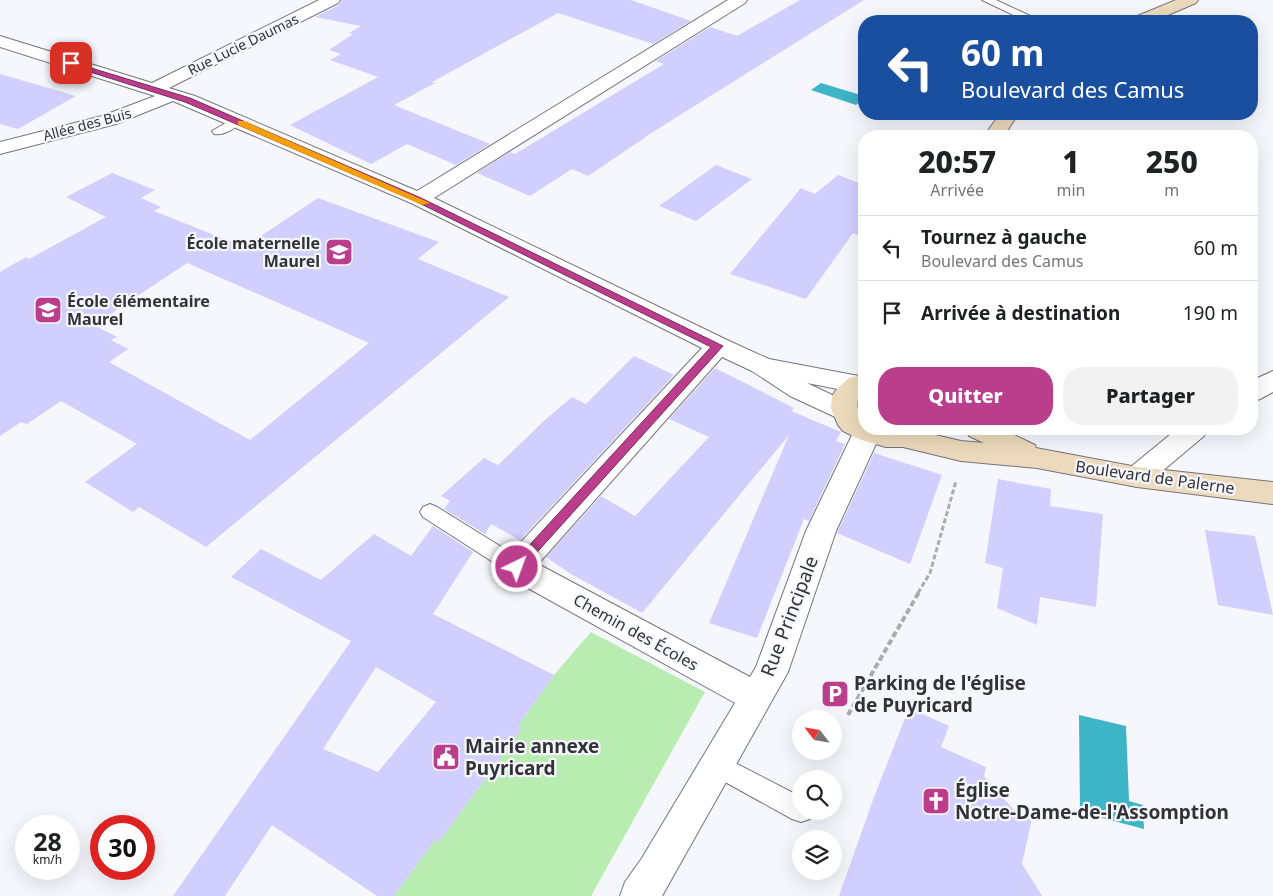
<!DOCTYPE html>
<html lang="fr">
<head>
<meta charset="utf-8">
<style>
	:root { --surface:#fff; --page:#f2f2f2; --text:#202124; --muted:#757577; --line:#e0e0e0; --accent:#bb3e8d }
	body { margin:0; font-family:"Noto Sans",sans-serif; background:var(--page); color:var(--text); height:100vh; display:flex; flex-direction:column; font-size:19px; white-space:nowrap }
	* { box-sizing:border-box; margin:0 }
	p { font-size:16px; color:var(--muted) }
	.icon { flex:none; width:28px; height:28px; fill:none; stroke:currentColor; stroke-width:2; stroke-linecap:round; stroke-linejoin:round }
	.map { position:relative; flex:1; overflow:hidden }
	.details { position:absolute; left:858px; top:130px; width:400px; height:305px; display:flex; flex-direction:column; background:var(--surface); border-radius:20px; box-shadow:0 5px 20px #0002 }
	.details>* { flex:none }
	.banner { position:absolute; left:858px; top:15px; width:400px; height:105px; border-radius:20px; box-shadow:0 5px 20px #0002; background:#1a4fa0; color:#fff; overflow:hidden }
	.needle { width:32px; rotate:301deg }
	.controls { position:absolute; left:792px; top:710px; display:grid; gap:10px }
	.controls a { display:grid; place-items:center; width:50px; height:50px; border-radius:50%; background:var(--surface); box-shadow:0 5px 20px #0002; font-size:25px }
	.speed { position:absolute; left:15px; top:815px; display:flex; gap:10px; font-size:25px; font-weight:700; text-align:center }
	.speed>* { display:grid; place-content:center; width:65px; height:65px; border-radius:50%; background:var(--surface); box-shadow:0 5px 20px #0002; line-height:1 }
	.speed small { font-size:12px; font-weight:400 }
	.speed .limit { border:8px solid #d22; background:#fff; color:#111 }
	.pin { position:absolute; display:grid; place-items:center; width:42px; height:42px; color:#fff; margin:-21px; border-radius:10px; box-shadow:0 2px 8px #0006 }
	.me { position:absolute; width:55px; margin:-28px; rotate:42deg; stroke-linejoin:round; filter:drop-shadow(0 0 4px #0008) }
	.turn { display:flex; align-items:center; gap:18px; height:105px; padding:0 20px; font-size:22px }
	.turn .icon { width:65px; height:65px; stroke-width:2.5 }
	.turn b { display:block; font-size:35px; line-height:42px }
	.eta { display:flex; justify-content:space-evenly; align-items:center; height:85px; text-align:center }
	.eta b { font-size:30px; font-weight:800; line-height:35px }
	.primary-button { display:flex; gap:10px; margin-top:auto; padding:10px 20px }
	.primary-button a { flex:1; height:58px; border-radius:20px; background:var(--accent); color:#fff; font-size:20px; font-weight:800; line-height:58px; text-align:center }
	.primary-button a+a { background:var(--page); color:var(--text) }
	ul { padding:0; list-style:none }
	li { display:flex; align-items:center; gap:15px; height:65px; padding:0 20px; border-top:1px solid var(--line) }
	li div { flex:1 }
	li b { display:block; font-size:19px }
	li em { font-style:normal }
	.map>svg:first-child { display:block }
	.green { fill:#b8ecb0 }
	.water { fill:#3eb4c7 }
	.building { fill:#d0cffd; fill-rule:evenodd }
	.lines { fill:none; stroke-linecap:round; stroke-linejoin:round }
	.lane-casing { stroke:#74747e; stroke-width:2 }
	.street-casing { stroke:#74747e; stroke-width:2 }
	.secondary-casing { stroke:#74747e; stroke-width:2 }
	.path-far1 { stroke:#ababb1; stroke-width:3; stroke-dasharray:5 2.5; stroke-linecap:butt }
	.path { stroke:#ababb1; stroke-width:4; stroke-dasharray:6 3; stroke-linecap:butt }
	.lane { fill:#fff; fill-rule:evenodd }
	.street { fill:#fff; fill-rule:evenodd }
	.secondary { fill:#eddabc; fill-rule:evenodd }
	.route { fill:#bb3e8d; stroke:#7a285c }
	.slow { fill:#f59e0b }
	.labels { text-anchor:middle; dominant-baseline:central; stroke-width:4.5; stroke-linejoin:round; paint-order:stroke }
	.far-street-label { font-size:14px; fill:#323237; stroke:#f6f6fd }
	.poi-label { font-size:16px; font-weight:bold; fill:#323237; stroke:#f6f6fd; text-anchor:end }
	.street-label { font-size:16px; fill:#323237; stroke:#f6f6fd }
	.near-street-label { font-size:19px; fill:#323237; stroke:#f6f6fd }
	.near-poi-label { font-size:19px; font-weight:bold; fill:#323237; stroke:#f6f6fd; text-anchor:start }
</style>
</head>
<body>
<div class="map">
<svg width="1273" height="896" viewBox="0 0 1273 896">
	<rect width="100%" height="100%" fill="#f6f6fd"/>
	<!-- green -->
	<path class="green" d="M591 632 705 692 591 896H394L435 840 439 842 521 730 518 726 554 675Z"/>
	<!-- water -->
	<path class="water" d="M821 83 864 96V99L856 105 811 90Z
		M1079 715 1126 726 1129 801 1143 805 1144 829 1080 812Z"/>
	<!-- building -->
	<path class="building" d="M342 0H631L691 21 653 44 558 13 432 82 435 83 394 105 490 144 456 165 407 144 371 164 290 125 378 77 330 60 341 54 329 50 353 34 349 33 361 26 315 17 339 5Z
		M800 0H864L645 137H646L588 176 572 169 530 196 477 173 510 152 515 154 664 64 656 61 710 27 737 36Z
		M0 74 76 96 18 129 0 124Z
		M716 165 752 179 696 221 659 206Z
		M112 173 155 190 141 198 161 207 154 211 244 247 318 198 439 242 418 259 509 297 206 547 139 507 133 512 85 482 137 444 61 401 27 424 21 422 0 436V272L26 257 29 259 106 217 66 197ZM187 263 315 319 369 343 250 440 109 362 128 349 111 340 117 337 94 325Z
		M838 175 864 185V238L853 233 806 299 730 274 801 188 815 194Z
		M634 356 674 375 520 540 491 524 485 534 444 509 450 501 441 496 484 458 498 465 546 419 572 397 586 404Z
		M715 368 794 408 791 411 841 432 836 441 845 444 809 521 804 519 757 638 709 623 789 435 642 613 571 574 546 557 601 496 635 516 709 437 669 419Z
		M874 453 942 475 910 564 837 533Z
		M998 479 1051 489 1050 506 1103 514 1096 607 1040 597 1037 625 997 608 1003 568 985 563Z
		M433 526 473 552 433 614 554 675 518 726 521 730 439 842 435 840 394 896H377L272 825 225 896H173L351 641 231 577 261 549 321 580 374 534 411 556ZM376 667 436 702 378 772 323 749Z
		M1205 530 1255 536 1273 615 1218 605Z
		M909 708 949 726 941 747 986 767 984 776 1014 810 1032 818 1022 864 1042 896H839L874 797Z"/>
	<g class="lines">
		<defs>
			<path id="lane" d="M982 0H996L1041 21H1026Z
				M236 117 241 118 243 121C236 128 224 136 214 134L212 131Z
				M430 504 437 507 524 561 527 567 524 573 517 575 510 573 423 517 420 512 423 507Z
				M716 753 801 797V811H813L810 819 801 822 792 819 707 772 704 764 707 756Z"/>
			<path id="street" d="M319 0H340L338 3 169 88 195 96 417 191 728 0H747L745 3 434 198 727 340 769 359 864 377V391L858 393 807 383 853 405 857 412 853 419 844 421 790 396 752 371 722 357 538 564 750 677 756 667 806 531 853 433 857 426 864 424V429H878L881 433 836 531 788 672 662 896H620L625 882 642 858 735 703 506 576 502 567 506 558 702 348 411 203 173 101 116 124 0 154V142L102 116 155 96 0 47V36L152 83Z
				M1273 371V392L1260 399 1251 402V381Z
				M1177 429H1208L1204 436 1147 484 1137 487 1127 484 1123 477 1127 470Z"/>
			<path id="secondary" d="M1176 0H1198L1196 3 1154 21H1133L1135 17Z
				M1000 114H1018L1004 136H984Z
				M864 374V393L858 399C857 408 857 412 864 418V429H933L931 434 961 441 984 443 969 436 966 429H1002L1035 445 1036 448 1137 467 1273 482V504L1137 487 1037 468 961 461 903 447H886L859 439 843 431 838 425 831 408 832 396 836 390 849 378Z"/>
		</defs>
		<!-- lane casing -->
		<use href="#lane" class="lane-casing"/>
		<!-- street casing -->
		<use href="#street" class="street-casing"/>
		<!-- secondary casing -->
		<use href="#secondary" class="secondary-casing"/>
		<!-- path-far1 -->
		<path class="path-far1" d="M918 593 930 573 956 481"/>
		<!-- path -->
		<path class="path" d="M848 715 919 592"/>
		<!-- lane -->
		<use href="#lane" class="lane"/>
		<!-- street -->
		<use href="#street" class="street"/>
		<!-- secondary -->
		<use href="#secondary" class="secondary"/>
	</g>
	<!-- route -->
	<path class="route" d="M68 61 190 98 421 198 723 346 521 570H513L511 567 513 563 711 347 415 201 185 102 68 65Z"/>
	<!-- slow -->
	<path class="slow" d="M238 121H244L430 203 422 205 238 125Z"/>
	<!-- icons -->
	<defs>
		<symbol id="school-square" viewBox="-11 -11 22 22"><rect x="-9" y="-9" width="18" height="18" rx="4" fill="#bb3e8d" stroke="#f6f6fd"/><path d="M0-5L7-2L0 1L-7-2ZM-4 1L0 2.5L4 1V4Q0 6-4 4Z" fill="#fff"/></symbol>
		<symbol id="parking-square" viewBox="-11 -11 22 22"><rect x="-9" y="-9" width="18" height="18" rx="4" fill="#bb3e8d" stroke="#f6f6fd"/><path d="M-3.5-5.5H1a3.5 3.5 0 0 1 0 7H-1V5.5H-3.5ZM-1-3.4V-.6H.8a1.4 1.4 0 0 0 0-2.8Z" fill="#fff"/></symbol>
		<symbol id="civic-square" viewBox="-11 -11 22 22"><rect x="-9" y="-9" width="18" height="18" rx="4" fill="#bb3e8d" stroke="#f6f6fd"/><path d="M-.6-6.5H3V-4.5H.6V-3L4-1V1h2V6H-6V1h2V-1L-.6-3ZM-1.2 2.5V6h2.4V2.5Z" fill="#fff"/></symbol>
		<symbol id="church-square" viewBox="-11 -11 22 22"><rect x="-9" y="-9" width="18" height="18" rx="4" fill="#bb3e8d" stroke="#f6f6fd"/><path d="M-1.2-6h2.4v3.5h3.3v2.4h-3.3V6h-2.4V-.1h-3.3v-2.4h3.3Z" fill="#fff"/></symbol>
	</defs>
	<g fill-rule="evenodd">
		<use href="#school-square" x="323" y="236" width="32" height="32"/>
		<use href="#school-square" x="32" y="294" width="32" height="32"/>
		<use href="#parking-square" x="819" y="678" width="32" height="32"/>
		<use href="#civic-square" x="430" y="741" width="32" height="32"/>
		<use href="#church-square" x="920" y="785" width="32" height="32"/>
	</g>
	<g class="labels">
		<!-- far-street labels -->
		<g class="far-street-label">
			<text transform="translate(243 44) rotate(-26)">Rue Lucie Daumas</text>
			<text transform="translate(87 124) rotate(-15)">Allée des Buis</text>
		</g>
		<!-- poi labels -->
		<g class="poi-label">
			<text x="320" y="243">École maternelle<tspan x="320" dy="18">Maurel</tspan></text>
			<text x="67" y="301" text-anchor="start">École élémentaire<tspan x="67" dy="18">Maurel</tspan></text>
		</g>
		<!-- street labels -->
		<g class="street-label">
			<text transform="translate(1155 477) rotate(8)">Boulevard de Palerne</text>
			<text transform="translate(636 632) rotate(29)">Chemin des Écoles</text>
		</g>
		<!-- near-street labels -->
		<g class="near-street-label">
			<text transform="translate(789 616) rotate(-69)">Rue Principale</text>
		</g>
		<!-- near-poi labels -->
		<g class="near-poi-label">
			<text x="854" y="683">Parking de l'église<tspan x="854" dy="22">de Puyricard</tspan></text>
			<text x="465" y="746">Mairie annexe<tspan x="465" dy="22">Puyricard</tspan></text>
			<text x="955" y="790">Église<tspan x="955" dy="22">Notre-Dame-de-l'Assomption</tspan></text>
		</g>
	</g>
</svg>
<div class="controls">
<a><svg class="needle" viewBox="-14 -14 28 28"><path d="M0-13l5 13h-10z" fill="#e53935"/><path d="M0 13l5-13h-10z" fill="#757577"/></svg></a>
<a><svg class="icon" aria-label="search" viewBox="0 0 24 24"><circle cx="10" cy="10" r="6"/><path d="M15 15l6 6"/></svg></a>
<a><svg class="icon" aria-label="layers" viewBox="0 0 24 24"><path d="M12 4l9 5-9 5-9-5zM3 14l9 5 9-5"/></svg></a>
</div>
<div class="speed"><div>28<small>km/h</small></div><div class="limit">30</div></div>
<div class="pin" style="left:71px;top:63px;background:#d93025"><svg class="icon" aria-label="arrive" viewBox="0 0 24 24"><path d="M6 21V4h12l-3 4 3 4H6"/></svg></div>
<svg class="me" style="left:517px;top:567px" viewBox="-20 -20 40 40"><circle r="17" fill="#bb3e8d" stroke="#fff" stroke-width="3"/><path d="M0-11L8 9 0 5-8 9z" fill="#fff"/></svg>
<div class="banner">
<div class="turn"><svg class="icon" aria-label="left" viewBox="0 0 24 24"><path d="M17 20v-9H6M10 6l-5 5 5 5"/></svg><div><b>60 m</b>Boulevard des Camus</div></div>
</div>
<section class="details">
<div class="eta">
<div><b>20:57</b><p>Arrivée</p></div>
<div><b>1</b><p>min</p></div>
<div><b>250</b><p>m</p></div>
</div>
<ul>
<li><svg class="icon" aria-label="left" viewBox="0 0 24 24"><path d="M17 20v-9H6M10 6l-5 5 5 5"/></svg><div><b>Tournez à gauche</b><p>Boulevard des Camus</p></div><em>60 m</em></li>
<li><svg class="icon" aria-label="arrive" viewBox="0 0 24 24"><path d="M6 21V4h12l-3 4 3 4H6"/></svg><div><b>Arrivée à destination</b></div><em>190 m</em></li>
</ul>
<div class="primary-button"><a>Quitter</a><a>Partager</a></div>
</section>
</div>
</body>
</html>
